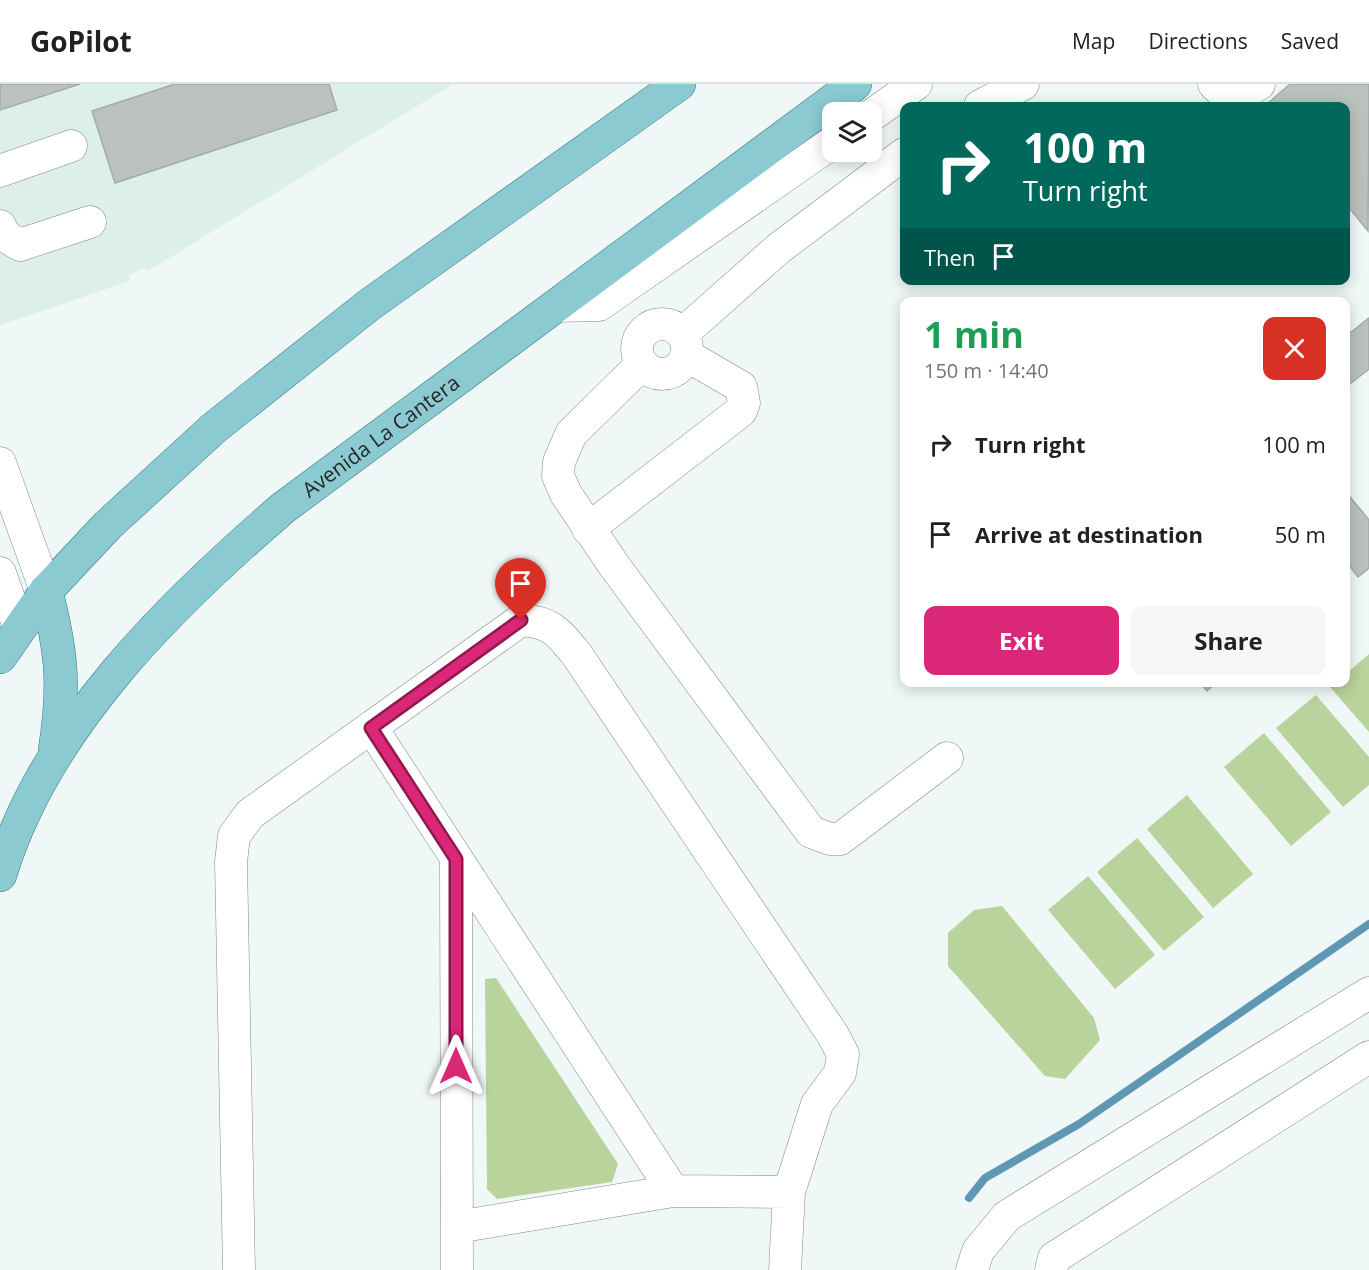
<!DOCTYPE html>
<html lang="en">
<head>
<meta charset="utf-8">
<style>
	:root { --surface:#fff; --page:#f6f6f6; --text:#202124; --muted:#757577; --line:#e0e0e0; --accent:#db2777 }
	body { margin:0; font-family:"Open Sans",sans-serif; background:var(--page); color:var(--text); height:100vh; display:flex; flex-direction:column; font-size:22px; white-space:nowrap }
	* { box-sizing:border-box; margin:0 }
	p { font-size:20px; color:var(--muted) }
	.icon { flex:none; width:33px; height:33px; fill:none; stroke:currentColor; stroke-width:2; stroke-linecap:round; stroke-linejoin:round }
	.map { position:relative; flex:1; overflow:hidden }
	.side { position:absolute; left:900px; top:213px; width:450px; height:390px; display:flex; flex-direction:column; background:var(--surface); border-radius:12px; box-shadow:0 3px 15px #0003 }
	.side>* { flex:none }
	.hud { position:absolute; left:900px; top:18px; width:450px; height:183px; border-radius:12px; box-shadow:0 3px 15px #0003; background:#00695c; color:#fff; overflow:hidden }
	.buttons { position:absolute; left:822px; top:18px; display:grid; gap:12px }
	.buttons a { display:grid; place-items:center; width:60px; height:60px; border-radius:12px; background:var(--surface); box-shadow:0 3px 15px #0003; font-size:30px }
	.pin { position:absolute; display:grid; place-items:center; width:51px; height:51px; color:#fff; margin:-62px -26px; border-radius:50% 50% 50% 0; rotate:-45deg; box-shadow:0 0 6px #0007 }
	.pin .icon { rotate:45deg }
	.me { position:absolute; width:66px; margin:-33px; rotate:0deg; stroke-linejoin:round; filter:drop-shadow(0 0 4px #0008) }
	.turn { display:flex; align-items:center; gap:21px; height:126px; padding:0 24px; font-size:27px }
	.turn .icon { width:78px; height:78px; stroke-width:2.5 }
	.turn b { display:block; font-size:42px; line-height:51px }
	.then { display:flex; align-items:center; height:57px; padding:0 24px; background:#0003; gap:12px; font-size:22px }
	.round { display:grid; place-items:center; flex:none; width:63px; height:63px; border-radius:12px; background:var(--page) }
	.headline { display:flex; align-items:center; justify-content:space-between; height:102px; padding:0 24px }
	h1 { font-size:36px; font-weight:700; line-height:45px; color:#1e9e55 }
	.button { display:flex; gap:12px; margin-top:auto; padding:12px 24px }
	.button a { flex:1; height:69px; border-radius:12px; background:var(--accent); color:#fff; font-size:24px; font-weight:700; line-height:69px; text-align:center }
	.button a+a { background:var(--page); color:var(--text) }
	ul { padding:0; list-style:none }
	li { display:flex; align-items:center; gap:18px; height:90px; padding:0 24px }
	li div { flex:1 }
	li b { display:block; font-size:22px }
	li em { font-style:normal }
	header { display:flex; align-items:center; gap:36px; box-sizing:border-box; height:84px; padding:0 30px; background:var(--surface); border-bottom:2px solid var(--line) }
	header strong { font-size:28px }
	nav { display:flex; gap:33px; margin-inline-start:auto; font-size:21px }
	.map>svg:first-child { display:block }
	.built { fill:#dcefea }
	.green { fill:#b8d39c }
	.lines { fill:none; stroke-linecap:round; stroke-linejoin:round }
	.stream { stroke:#5e98b4; stroke-width:8 }
	.building { fill:#bbc2bd; stroke:#a5aca7; stroke-width:1.5 }
	.minor-casing { stroke:#808886; stroke-width:33 }
	.major-casing { stroke:#357b82; stroke-width:34 }
	.minor { stroke:#fff; stroke-width:32 }
	.major { stroke:#8bcad1; stroke-width:33 }
	.route-casing { stroke:#8e194d; stroke-width:15 }
	.route { stroke:#db2777; stroke-width:10 }
	.labels { text-anchor:middle; dominant-baseline:central; stroke-width:4.5; stroke-linejoin:round; paint-order:stroke }
	.street-label { font-size:21px; fill:#252928; stroke:#fff }
</style>
</head>
<body>
<header>
<strong>GoPilot</strong>
<nav><a>Map</a><a>Directions</a><a>Saved</a></nav>
</header>
<div class="map">
<svg width="1369" height="1186" viewBox="0 0 1369 1186">
	<rect width="100%" height="100%" fill="#eff8f6"/>
	<!-- built -->
	<path class="built" d="M0 0H453L148 187 144 183 130 191V197L0 241Z"/>
	<!-- green -->
	<path class="green" d="M1369 570V648L1330 603 1335 599 1346 598V590Z
		M1316 611 1369 673V701L1343 723 1276 644Z
		M1264 649 1331 728 1291 762 1224 683Z
		M1187 711 1253 790 1213 824 1147 745Z
		M1137 754 1204 833 1164 867 1097 788Z
		M1088 792 1155 871 1115 905 1048 826Z
		M1002 822 1094 934 1100 956 1065 995 1045 992 948 882V849L974 826Z
		M496 894 618 1080 612 1098 497 1115 487 1105 485 895Z"/>
	<g class="lines">
		<!-- stream -->
		<path class="stream" d="M969 1114 985 1094 1079 1040 1369 840"/>
	</g>
	<!-- building -->
	<path class="building" d="M0 0H80L0 26Z
		M175 0H329L337 26 115 99 92 27Z
		M1290 0H1369L1368 147 1346 120V22H1265Z
		M1369 234V285L1346 303V252Z
		M1346 408 1369 436V484L1358 493 1346 477Z
		M1200 598H1217L1207 607Z"/>
	<g class="lines">
		<defs>
			<path id="minor" d="M1214 0 1222 8 1236 13 1259 0
				M980 22 1023 0
				M872 31 916 0
				M0 87 71 62
				M0 142 5 152 20 161 90 138
				M555 222 599 221 832 59
				M637 265a25 25 0 1 1 50 0a25 25 0 1 1-50 0Z
				M682 250 778 165 904 70
				M642 280 571 350 559 378 558 392 566 410 613 480 811 748 830 755H840L947 674
				M0 379 46 507
				M588 445 741 327 744 319 741 303 686 271
				M0 489 19 543
				M371 643 673 1107 789 1108
				M456 775 457 1186
				M457 1143 673 1107
				M239 1186 231 778 234 752 250 730 521 536C552 538 558 548 577 571L833 951 843 970 840 989 817 1020 789 1108 785 1186
				M972 1186 978 1167 1007 1132 1369 909
				M1051 1186 1054 1174 1369 973"/>
			<g id="major">
				<path d="M46 507C62 569 65 602 55 666"/>
				<path d="M0 573 46 507 108 441 214 344 369 221 679 0"/>
				<path id="s1" d="M0 791C45 643 169 522 283 424L855 0"/>
			</g>
		</defs>
		<!-- minor casing -->
		<use href="#minor" class="minor-casing"/>
		<!-- major casing -->
		<use href="#major" class="major-casing"/>
		<!-- minor -->
		<use href="#minor" class="minor"/>
		<!-- major -->
		<use href="#major" class="major"/>
	</g>
	<g class="lines">
		<defs>
			<path id="route" d="M456 982V775L371 644 521 536"/>
		</defs>
		<!-- route casing -->
		<use href="#route" class="route-casing"/>
		<!-- route -->
		<use href="#route" class="route"/>
	</g>
	<g class="labels">
		<!-- street labels -->
		<g class="street-label">
			<text stroke="none"><textPath href="#s1" startOffset="591">Avenida La Cantera</textPath></text>
		</g>
	</g>
</svg>
<div class="buttons">
<a><svg class="icon" aria-label="layers" viewBox="0 0 24 24"><path d="M12 4l9 5-9 5-9-5zM3 14l9 5 9-5"/></svg></a>
</div>
<div class="pin" style="left:521px;top:536px;background:#d93025"><svg class="icon" aria-label="arrive" viewBox="0 0 24 24"><path d="M6 21V4h12l-3 4 3 4H6"/></svg></div>
<svg class="me" style="left:456px;top:982px" viewBox="-20 -20 40 40"><path d="M0-17L14 15 0 8-14 15z" fill="#db2777" stroke="#fff" stroke-width="4"/></svg>
<div class="hud">
<div class="turn"><svg class="icon" aria-label="right" viewBox="0 0 24 24"><path d="M7 20v-9h11M14 6l5 5-5 5"/></svg><div><b>100 m</b>Turn right</div></div>
<div class="then">Then<svg class="icon" aria-label="arrive" viewBox="0 0 24 24"><path d="M6 21V4h12l-3 4 3 4H6"/></svg></div>
</div>
<section class="side">
<div class="headline"><div><h1>1 min</h1><p>150 m · 14:40</p></div><a class="round" style="background:#d93025;color:#fff"><svg class="icon" aria-label="close" viewBox="0 0 24 24"><path d="M6 6l12 12M18 6L6 18"/></svg></a></div>
<ul>
<li><svg class="icon" aria-label="right" viewBox="0 0 24 24"><path d="M7 20v-9h11M14 6l5 5-5 5"/></svg><div><b>Turn right</b></div><em>100 m</em></li>
<li><svg class="icon" aria-label="arrive" viewBox="0 0 24 24"><path d="M6 21V4h12l-3 4 3 4H6"/></svg><div><b>Arrive at destination</b></div><em>50 m</em></li>
</ul>
<div class="button"><a>Exit</a><a>Share</a></div>
</section>
</div>
</body>
</html>
